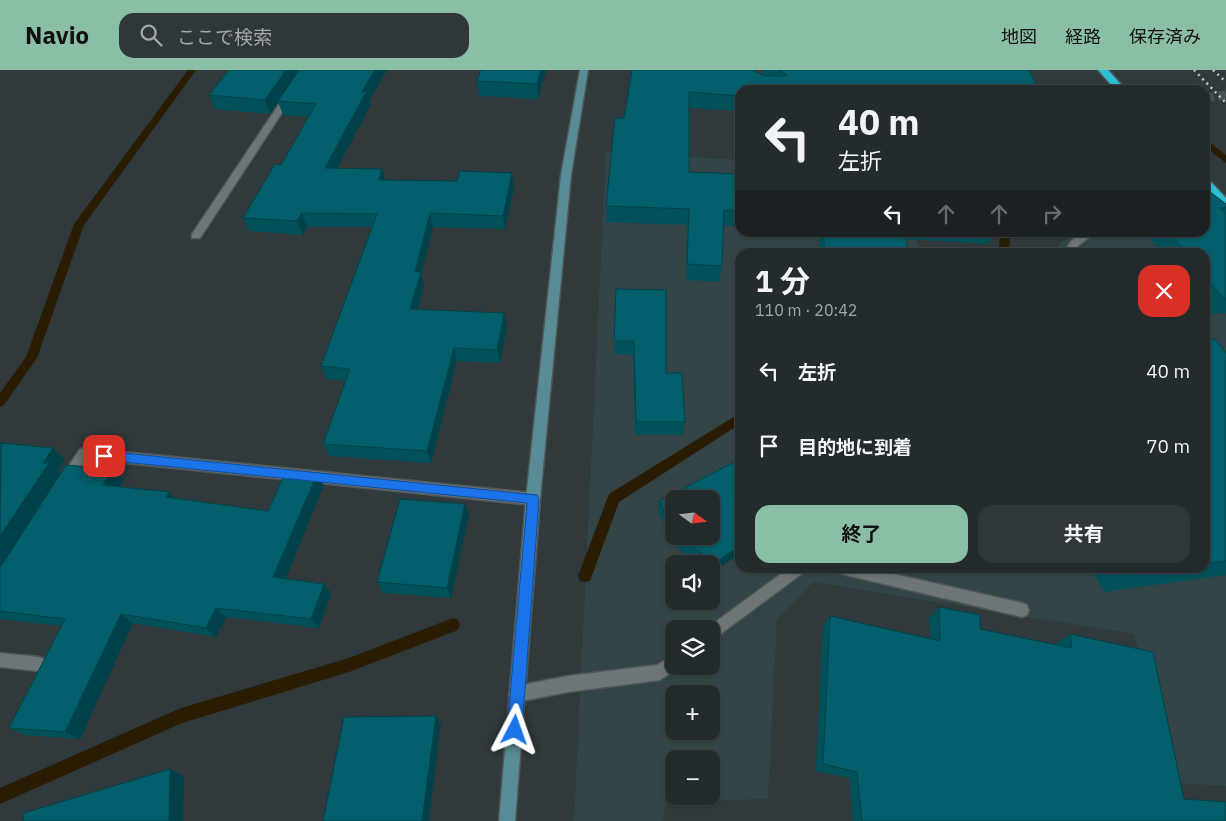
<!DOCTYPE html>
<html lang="ja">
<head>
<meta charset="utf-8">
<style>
	:root { --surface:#242b2c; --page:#303738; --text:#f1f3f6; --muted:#a3a7a9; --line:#414748; --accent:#8abfa5 }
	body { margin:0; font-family:"IBM Plex Sans","Noto Sans JP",sans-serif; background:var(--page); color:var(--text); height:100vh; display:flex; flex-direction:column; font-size:19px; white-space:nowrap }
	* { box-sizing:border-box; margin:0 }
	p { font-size:16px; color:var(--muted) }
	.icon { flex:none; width:28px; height:28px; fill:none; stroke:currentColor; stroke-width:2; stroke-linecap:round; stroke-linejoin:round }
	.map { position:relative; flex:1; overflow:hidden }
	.panel { position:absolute; left:735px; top:178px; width:475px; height:325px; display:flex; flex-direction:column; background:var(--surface); border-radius:15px; box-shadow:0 1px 4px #0004,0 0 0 1px var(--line) }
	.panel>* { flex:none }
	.banner { position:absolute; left:735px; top:15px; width:475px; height:152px; border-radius:15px; box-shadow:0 1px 4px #0004,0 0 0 1px var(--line); background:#242b2c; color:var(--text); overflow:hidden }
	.needle { width:32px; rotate:105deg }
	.buttons { position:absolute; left:665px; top:420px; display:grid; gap:10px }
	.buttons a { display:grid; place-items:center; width:55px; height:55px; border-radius:10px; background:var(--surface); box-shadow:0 1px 4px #0004,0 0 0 1px var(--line); font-size:25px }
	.pin { position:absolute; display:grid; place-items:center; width:42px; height:42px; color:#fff; margin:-21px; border-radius:10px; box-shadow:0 2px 8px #0006 }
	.me { position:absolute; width:55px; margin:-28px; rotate:4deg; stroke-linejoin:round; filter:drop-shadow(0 0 4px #0008) }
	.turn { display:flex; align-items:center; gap:18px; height:105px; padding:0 20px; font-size:22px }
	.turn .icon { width:65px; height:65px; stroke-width:2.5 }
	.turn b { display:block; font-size:35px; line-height:42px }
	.lanes { display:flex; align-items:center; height:48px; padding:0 20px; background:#0003; justify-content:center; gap:25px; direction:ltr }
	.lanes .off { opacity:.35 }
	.round { display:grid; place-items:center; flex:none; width:52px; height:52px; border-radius:15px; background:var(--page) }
	.headline { display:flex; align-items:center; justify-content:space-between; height:85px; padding:0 20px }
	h1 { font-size:30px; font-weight:700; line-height:38px }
	.button { display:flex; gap:10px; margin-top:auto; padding:10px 20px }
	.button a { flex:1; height:58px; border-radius:15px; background:var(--accent); color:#111; font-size:20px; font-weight:700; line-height:58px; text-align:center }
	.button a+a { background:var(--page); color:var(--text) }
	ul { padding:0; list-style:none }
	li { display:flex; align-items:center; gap:15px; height:75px; padding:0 20px }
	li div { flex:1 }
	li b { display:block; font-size:19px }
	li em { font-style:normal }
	header { display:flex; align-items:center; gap:30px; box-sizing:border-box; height:70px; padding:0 25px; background:var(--accent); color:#111 }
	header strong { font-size:24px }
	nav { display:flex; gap:28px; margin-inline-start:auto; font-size:18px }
	.search { width:350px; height:45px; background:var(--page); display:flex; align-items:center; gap:12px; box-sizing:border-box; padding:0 18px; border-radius:15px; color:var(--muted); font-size:19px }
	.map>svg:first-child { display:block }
	.built { fill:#334447; fill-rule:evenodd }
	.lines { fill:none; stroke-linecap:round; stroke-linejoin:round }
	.stream { fill:#2a1d03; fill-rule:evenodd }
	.street-tunnel { stroke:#4a5254; stroke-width:9; stroke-dasharray:9 4.5; stroke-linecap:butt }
	.street-casing { stroke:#4e5557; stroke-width:3 }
	.secondary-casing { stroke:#4e5557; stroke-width:3 }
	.highway-casing { stroke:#4e5557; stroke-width:3 }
	.street { fill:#6c7678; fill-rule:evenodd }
	.secondary { fill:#598c94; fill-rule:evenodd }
	.highway { fill:#2dbfd4; fill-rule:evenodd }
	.rail { stroke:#c1c7c8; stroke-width:2.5; stroke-dasharray:2 4; stroke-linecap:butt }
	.wall { fill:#01515b; fill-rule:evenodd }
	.shaded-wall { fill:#01424a }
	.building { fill:#015e6a; stroke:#01424a }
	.route { fill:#1a73e8; stroke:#114b97 }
</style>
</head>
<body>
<header>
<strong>Navio</strong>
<div class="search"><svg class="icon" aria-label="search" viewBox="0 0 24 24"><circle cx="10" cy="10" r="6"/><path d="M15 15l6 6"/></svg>ここで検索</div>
<nav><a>地図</a><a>経路</a><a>保存済み</a></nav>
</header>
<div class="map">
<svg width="1226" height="751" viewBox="0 0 1226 751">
	<rect width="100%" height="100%" fill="#30393b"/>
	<!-- built -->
	<path class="built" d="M606 82 740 90V162L916 163 919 178 994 180V182H740V498H1205V182H1055L1062 171 1076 163 1205 162 1226 171V716L1174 713 1134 564 813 512 777 549 768 729 666 732 663 751H574ZM674 429H711V466H674ZM674 494H711V531H674ZM674 559H711V596H674ZM674 624H711V661H674ZM674 689H711V726H674Z"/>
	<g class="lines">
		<!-- stream -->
		<path class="stream" d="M188 0H196L84 155 37 288 4 335 0 337V323L26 287 74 154Z
			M1205 69 1226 85V93L1205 77Z
			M1000 162H1010L1009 182H999Z
			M740 343V354L619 432 590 511 585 512 580 511 578 506 609 424Z
			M453 548 458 550 460 555 458 560 349 602 182 653 0 734V718L181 638 349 588Z"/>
		<!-- street-tunnel -->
		<path class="street-tunnel" d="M1205 28 1226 25"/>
		<defs>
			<path id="street" d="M302 0H310L200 168H192V164Z
				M1083 162H1096L1079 175 1074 182H1064L1071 171Z
				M84 378 533 423 538 425 540 429 538 433 533 435 87 389 72 414 67 415 62 414 61 410 62 406 80 379Z
				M789 498H806L804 502 711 571V559H706Z
				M835 498H867L1022 533 1027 535 1029 540 1027 545 1022 547 842 504 837 502Z
				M0 583 39 587 44 589 47 594 44 599 39 601 0 597Z
				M674 585V596L679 597 660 610 568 622 517 632 512 629 509 624 512 619 517 616 568 606 657 595Z"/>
			<path id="secondary" d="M580 0H588L571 105 540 429 515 751H499L526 429 561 105Z"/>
			<path id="highway" d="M1098 0H1108L1126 20H1116Z
				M1205 108 1209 110 1226 128V139L1222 138 1205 119Z"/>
		</defs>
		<!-- street casing -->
		<use href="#street" class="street-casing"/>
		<!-- secondary casing -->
		<use href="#secondary" class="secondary-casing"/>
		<!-- highway casing -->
		<use href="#highway" class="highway-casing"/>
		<!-- street -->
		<use href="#street" class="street"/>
		<!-- secondary -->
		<use href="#secondary" class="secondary"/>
		<!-- highway -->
		<use href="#highway" class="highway"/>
		<!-- rail -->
		<path class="rail" d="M1194 0 1226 33
			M1213 0 1226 12"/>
	</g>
	<!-- wall -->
	<path class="wall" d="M481 0H546L538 29 479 26 477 11Z
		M632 0 762 5 763 0H1029L740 20V41L689 38V102L740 104V156H723L722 196 719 212 686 210 687 155 606 152V136L624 48Z
		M209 25 369 31 370 36 337 98 385 110 514 117 505 159 433 157 421 205 424 216 418 239 507 256 500 293 457 291 431 393 330 386 323 374 346 311 327 309 321 296 372 157H307L303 165 249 161 243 148 281 95 309 47 283 45 278 32 270 44 215 39Z
		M1205 118 1226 134V243L1211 244 1205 237V182H1161L1145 162H1205Z
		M819 162H994L988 174 906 169 908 182H819Z
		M616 219 666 303 685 352 683 365H635L633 285 614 284Z
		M1205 271 1226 283V505L1104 522 1091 498H1205Z
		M0 374 65 390 58 401 61 404 113 399 124 410 120 417 175 428 268 441 324 415 285 509 324 514 331 523 319 558 226 547 216 567 133 553 80 669 25 665 9 658 62 556 0 549Z
		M740 389 711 503V494H699L678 478 658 442 659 431ZM674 429 711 466H674Z
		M465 434 469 445 451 528 383 523 377 512Z
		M939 537 980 559 1057 575 1056 574 1070 564 1184 729 1226 751H853L849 708 816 701 823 556 830 546 930 569 929 548Z"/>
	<!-- shaded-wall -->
	<path class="shaded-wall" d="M286 0H300L278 31V32L270 44 265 30Z
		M375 0H387L369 31 370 36 330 112 325 98 362 22Z
		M541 0H546L538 29 537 14Z
		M382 99 386 113 379 110Z
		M512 103 514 117 505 159 503 146Z
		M302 143 307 157 303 165 297 151Z
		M430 143 433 157 421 205 424 216 414 252 410 239 415 202Z
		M504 243 507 256 500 293 497 280Z
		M454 278 457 291 431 393 427 381Z
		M53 378 65 390 58 401 61 404 0 500V466L43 393Z
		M113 399 124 410 115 426 103 415Z
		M317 404 324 415 282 517 273 507Z
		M169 422 179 433 166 427Z
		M465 434 469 445 451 528 447 518Z
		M740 476V484L711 503 714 493Z
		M324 514 331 523 319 558 311 549Z
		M216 538 226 547 216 567 206 558Z
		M121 544 133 553 80 669 65 662Z
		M436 646 441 654 429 751H422Z
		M170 699 184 706 183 751H169Z"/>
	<!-- building -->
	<path class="building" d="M229 0H286L265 30 209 25Z
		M299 0H375L362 22H366L325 98 382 99 379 110 457 111 460 101 512 103 503 146 430 143 415 202H421L410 239 504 243 497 280 454 278 427 381 323 374 350 299 321 296 377 144 302 143 297 151 243 148 275 94 281 95 316 34 278 31Z
		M481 0H541L537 14 477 11Z
		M632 0H753L764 6H785L787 5 785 3 778 0H1029L1039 20H740V26L689 22V102L740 104V141L724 140 722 196 687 194 689 139 606 136 615 48H624Z
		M1205 118 1226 134V138H1220L1226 144V229H1224L1205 206V182H1186L1169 162H1205Z
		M824 162H905L908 182H824Z
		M616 219 666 220V303H682L685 352H636L634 271H614Z
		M1215 269 1226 283V491L1205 494V271Z
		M1 373 53 378 43 393H49L0 466Z
		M740 389V476L714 493 679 466H711V429H674V458L659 431Z
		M66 395 113 399 103 415 169 422 166 427 268 441 286 401 317 404 273 507 324 514 311 549 216 538 206 558 121 544 65 662 9 658 65 549 0 541V498Z
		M400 429 465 434 447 518 377 512Z
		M1122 498H1179L1126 504Z
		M939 537 980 545V559L1072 578 1070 564 1153 582 1184 729 1226 732V751H862L857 702 823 694 830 546 940 571Z
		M436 646 422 751H323L344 647Z
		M170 699 169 751H23L24 743Z"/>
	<!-- route -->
	<path class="route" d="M104 381 537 425 539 429 522 660 520 665 515 667 510 665 507 660 527 433 104 390 100 389 98 386 100 382Z"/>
</svg>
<div class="buttons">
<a><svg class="needle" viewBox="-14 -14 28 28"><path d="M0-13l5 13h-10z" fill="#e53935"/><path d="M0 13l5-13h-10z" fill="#a3a7a9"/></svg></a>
<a><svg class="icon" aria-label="sound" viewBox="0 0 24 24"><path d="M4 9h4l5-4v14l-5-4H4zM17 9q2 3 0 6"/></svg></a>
<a><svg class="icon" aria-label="layers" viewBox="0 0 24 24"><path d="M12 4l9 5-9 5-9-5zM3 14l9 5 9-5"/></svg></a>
<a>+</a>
<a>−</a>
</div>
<div class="pin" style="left:104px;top:386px;background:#d93025"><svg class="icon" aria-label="arrive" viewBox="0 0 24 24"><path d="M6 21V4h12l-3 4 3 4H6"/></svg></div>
<svg class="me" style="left:515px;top:660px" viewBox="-20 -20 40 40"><path d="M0-17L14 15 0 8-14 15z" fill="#1a73e8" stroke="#fff" stroke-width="4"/></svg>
<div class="banner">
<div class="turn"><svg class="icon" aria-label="left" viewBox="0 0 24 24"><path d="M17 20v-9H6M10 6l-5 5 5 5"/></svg><div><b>40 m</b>左折</div></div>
<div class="lanes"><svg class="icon" aria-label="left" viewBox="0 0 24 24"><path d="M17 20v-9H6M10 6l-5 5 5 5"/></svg><svg class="icon off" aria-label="ahead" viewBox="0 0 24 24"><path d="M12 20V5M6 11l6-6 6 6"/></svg><svg class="icon off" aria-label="ahead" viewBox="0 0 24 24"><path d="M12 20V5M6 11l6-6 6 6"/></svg><svg class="icon off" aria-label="right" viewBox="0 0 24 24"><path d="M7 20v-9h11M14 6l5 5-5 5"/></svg></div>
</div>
<section class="panel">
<div class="headline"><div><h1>1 分</h1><p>110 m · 20:42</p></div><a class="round" style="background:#d93025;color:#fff"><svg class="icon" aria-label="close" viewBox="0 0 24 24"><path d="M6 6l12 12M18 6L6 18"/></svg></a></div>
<ul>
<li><svg class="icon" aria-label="left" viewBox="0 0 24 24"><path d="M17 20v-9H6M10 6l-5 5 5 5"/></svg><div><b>左折</b></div><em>40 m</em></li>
<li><svg class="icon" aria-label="arrive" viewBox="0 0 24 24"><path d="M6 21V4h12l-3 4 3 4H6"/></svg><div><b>目的地に到着</b></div><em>70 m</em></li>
</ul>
<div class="button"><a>終了</a><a>共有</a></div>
</section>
</div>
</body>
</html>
